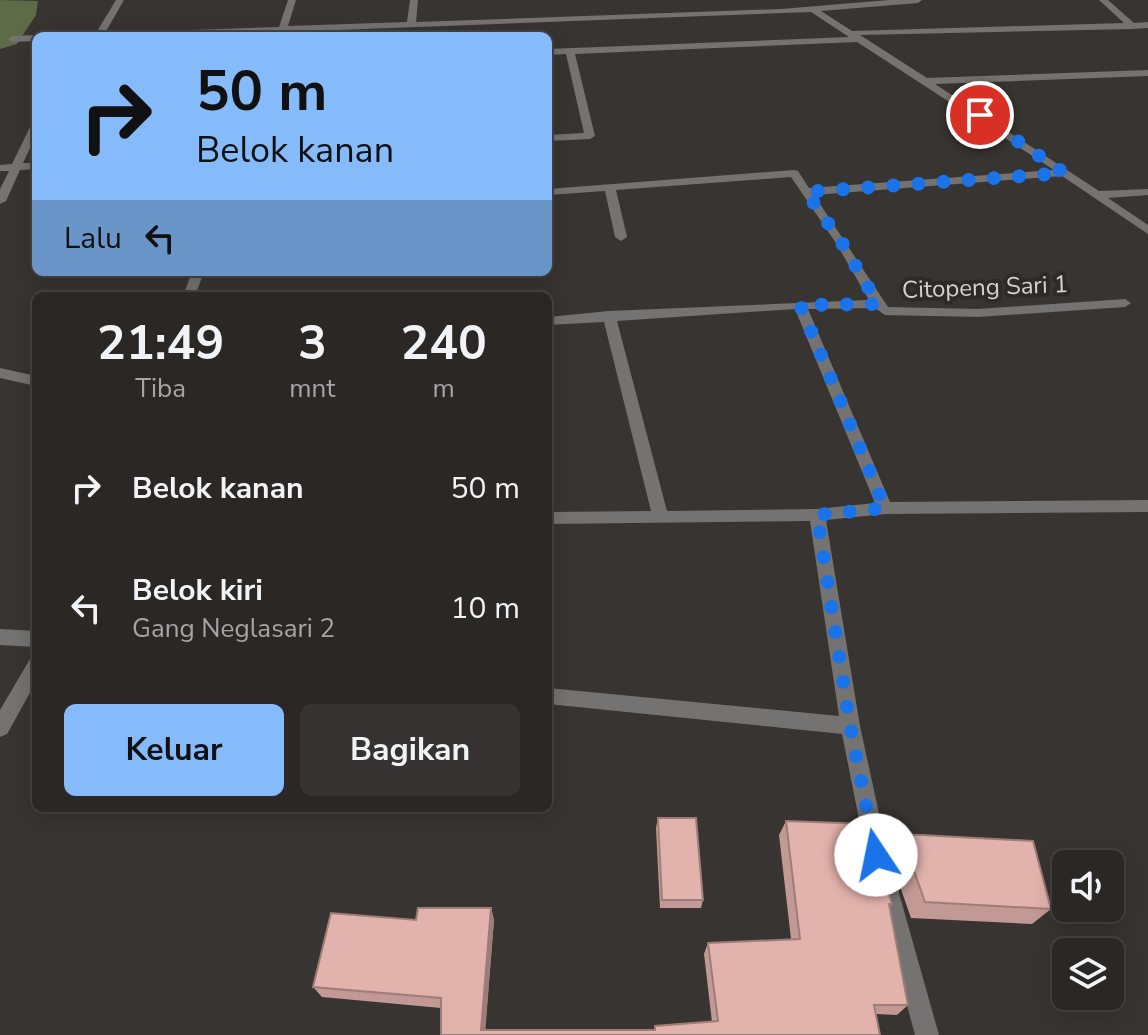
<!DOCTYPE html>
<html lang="id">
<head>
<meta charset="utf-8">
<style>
	:root { --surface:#2a2725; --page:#363332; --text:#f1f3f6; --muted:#a5a5a7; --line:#464442; --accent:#85bbfb }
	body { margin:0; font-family:"Nunito Sans",sans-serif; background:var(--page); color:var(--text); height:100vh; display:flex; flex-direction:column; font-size:30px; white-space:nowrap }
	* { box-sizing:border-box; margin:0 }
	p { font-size:26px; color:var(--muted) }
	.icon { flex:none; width:44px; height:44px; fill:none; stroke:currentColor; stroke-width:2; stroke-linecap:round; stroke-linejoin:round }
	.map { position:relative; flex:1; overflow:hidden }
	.drawer { position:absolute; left:32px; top:292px; width:520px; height:520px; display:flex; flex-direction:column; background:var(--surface); border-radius:12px; box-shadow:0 4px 20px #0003,0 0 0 2px var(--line) }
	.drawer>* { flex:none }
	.hud { position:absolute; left:32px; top:32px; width:520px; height:244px; border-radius:12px; box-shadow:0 4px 20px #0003,0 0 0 2px var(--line); background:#85bbfb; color:#111; overflow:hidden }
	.controls { position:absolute; left:1052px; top:850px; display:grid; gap:16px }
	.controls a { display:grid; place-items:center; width:72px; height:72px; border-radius:12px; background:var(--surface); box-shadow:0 4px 20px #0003,0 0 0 2px var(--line); font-size:40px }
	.pin { position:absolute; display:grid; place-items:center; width:68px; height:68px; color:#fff; margin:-34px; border:4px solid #fff; border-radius:50%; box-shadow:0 2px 8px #0007 }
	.me { position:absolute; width:88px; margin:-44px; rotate:349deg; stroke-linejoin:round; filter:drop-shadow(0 0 6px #0008) }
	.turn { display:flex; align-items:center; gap:28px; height:168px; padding:0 32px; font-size:36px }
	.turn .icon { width:104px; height:104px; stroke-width:2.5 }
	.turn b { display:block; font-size:56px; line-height:68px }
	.then { display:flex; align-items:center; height:76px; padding:0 32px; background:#0003; gap:16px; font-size:30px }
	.eta { display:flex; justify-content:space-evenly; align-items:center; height:136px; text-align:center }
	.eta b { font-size:48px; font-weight:700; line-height:56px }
	.button { display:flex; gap:16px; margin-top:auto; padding:16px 32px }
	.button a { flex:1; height:92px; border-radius:12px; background:var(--accent); color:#111; font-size:32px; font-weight:700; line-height:92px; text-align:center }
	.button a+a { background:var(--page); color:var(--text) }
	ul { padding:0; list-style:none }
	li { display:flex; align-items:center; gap:24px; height:120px; padding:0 32px }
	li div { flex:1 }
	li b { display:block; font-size:30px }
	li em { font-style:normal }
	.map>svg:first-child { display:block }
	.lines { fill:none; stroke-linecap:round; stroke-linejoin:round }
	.river { fill:#5d6b47; fill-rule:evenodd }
	.minor { fill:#747371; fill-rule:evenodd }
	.wall { fill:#c29994 }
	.shaded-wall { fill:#9e7d78 }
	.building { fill:#e2b2ac; stroke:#9e7d78; stroke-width:2 }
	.route { stroke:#1a73e8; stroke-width:14; stroke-dasharray:0 25.2 }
	.labels { text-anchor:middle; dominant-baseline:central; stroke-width:8; stroke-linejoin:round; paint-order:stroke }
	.street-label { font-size:24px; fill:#d4d1cf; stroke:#2e2a27 }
</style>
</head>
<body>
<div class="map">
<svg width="1148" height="1035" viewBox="0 0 1148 1035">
	<rect width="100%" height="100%" fill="#383431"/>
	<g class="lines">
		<!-- river -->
		<path class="river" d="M0 0 38 1 36 15 17 44 0 49Z"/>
		<!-- minor -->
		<path class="minor" d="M116 0H124L105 33 279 27 288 0H296L288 26 407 22 410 0H418L416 22 781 9 889 0H922L918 3 821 11 852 31 1124 23 1099 0H1108L1134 23 1148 22V28L1132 29 860 35 927 78 1148 70V76L935 84 1099 191 1148 189V195L1108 198 1148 225V234L1062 176 814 195 888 307 978 309 1125 299 1131 303 1125 307 978 317 885 315 875 308 808 309 890 502 1148 500V512L885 514 826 520 860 726 890 864 886 871 879 875 872 871 868 864 842 734 548 704V688L839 716 810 521 548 524V512L651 511 604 322 548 325V317L609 311 869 300 836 243 791 177 616 190 627 237 621 241 615 237 605 191 548 195V189L794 170 798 171 809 188 1054 170 857 42 575 54 595 136 590 139 548 141V135L584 133 566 54 548 55V49L849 37 811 12 286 32 284 36H276L277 32 85 36 96 33ZM795 309 875 503 817 509 667 511 617 321Z
			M36 35 39 36H36V41L13 42 8 39 13 36Z
			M36 122V136L23 163H36V169L20 170 6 201 0 204V189L9 171H0V165L12 164 31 125Z
			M192 272H204L195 296H183Z
			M0 368 36 376V386L0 378Z
			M0 629 36 631V647L0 645Z
			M36 657V682L7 734 0 737V710L30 659Z
			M886 875 894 878 897 886 939 1035H915L875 886 878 878Z"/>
	</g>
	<!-- wall -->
	<path class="wall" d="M658 818 703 900 701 908H660L656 828Z
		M786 821 892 904 889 908 908 1005 897 1015 876 1014 880 1035H441V1008L322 997 313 987 416 920 491 908 494 920 485 1030H654L655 1026 712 1022 704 954 708 943 791 939 779 835Z
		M901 834 1051 909 1032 924 911 918 888 852Z"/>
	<!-- shaded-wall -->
	<path class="shaded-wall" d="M491 908 494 920 485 1035 481 1030Z"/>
	<!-- building -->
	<path class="building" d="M658 818H696L703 900H662Z
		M786 821 868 824 892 904H889L908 1005H874L880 1035H441V998L313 987 331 913 416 920 418 908H491L481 1030H655V1026L718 1021 708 943 800 939Z
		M901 834 1033 841 1051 909 925 902Z"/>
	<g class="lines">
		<!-- route -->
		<path class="route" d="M876 855 850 726 817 515 885 508 800 305 878 304 842 243 806 192 1064 173 980 115"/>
	</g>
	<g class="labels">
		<!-- street labels -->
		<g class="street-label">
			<text transform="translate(985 287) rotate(-2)">Citopeng Sari 1</text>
		</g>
	</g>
</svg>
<div class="controls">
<a><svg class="icon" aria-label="sound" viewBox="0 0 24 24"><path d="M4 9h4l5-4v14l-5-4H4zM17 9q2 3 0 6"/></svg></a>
<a><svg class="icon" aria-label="layers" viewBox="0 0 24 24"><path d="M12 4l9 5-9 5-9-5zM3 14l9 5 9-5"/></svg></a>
</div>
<div class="pin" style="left:980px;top:115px;background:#d93025"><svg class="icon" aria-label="arrive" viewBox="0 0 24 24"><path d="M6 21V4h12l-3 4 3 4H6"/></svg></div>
<svg class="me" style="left:876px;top:855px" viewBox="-20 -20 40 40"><circle r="19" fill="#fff"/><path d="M0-13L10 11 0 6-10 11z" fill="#1a73e8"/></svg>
<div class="hud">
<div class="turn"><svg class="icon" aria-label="right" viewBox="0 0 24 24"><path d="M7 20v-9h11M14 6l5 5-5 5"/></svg><div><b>50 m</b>Belok kanan</div></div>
<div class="then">Lalu<svg class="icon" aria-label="left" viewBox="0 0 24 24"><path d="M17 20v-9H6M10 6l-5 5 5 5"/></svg></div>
</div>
<section class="drawer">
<div class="eta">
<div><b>21:49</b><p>Tiba</p></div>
<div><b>3</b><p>mnt</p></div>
<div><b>240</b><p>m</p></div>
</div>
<ul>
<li><svg class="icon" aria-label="right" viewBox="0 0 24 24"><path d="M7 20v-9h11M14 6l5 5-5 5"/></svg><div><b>Belok kanan</b></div><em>50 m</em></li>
<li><svg class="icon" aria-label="left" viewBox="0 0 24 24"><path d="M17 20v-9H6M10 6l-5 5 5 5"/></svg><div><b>Belok kiri</b><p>Gang Neglasari 2</p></div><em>10 m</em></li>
</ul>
<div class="button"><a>Keluar</a><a>Bagikan</a></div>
</section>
</div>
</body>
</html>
